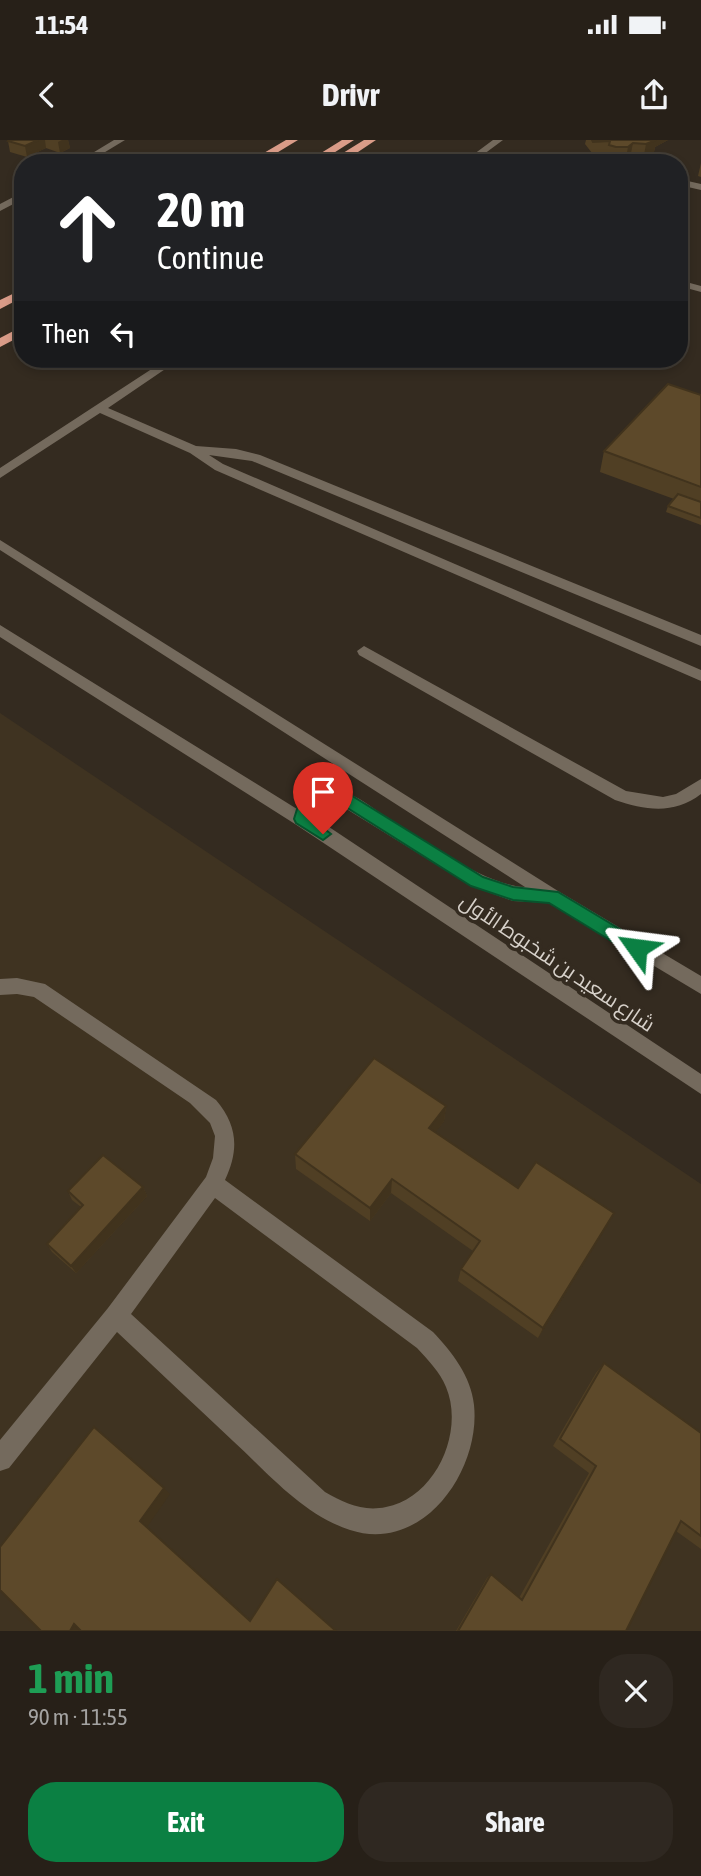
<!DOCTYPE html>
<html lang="en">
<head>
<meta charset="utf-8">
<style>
	:root { --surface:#272018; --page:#2f2821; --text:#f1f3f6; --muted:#a4a3a2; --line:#433e37; --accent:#0b8043 }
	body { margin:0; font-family:"Asap Condensed",Cairo,sans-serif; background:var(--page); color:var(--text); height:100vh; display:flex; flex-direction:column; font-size:26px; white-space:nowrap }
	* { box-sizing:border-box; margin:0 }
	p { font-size:23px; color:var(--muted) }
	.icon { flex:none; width:38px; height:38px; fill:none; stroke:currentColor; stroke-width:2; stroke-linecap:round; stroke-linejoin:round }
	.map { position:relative; height:1491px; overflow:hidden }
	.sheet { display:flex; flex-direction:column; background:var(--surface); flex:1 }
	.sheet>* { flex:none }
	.top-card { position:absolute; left:14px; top:14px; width:674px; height:214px; border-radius:28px; box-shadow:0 4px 10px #0003,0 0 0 2px var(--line); background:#202124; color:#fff; overflow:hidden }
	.pin { position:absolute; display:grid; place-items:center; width:60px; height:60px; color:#fff; margin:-72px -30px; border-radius:50% 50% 50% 0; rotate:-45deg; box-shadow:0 0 7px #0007 }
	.pin .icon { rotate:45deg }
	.me { position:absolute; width:77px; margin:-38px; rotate:301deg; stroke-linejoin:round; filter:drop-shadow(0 0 5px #0008) }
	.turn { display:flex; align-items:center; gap:24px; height:147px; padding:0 28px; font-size:32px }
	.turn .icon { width:91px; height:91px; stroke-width:2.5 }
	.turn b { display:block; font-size:49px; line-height:60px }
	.then { display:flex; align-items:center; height:66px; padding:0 28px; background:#0003; gap:14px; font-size:26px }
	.round { display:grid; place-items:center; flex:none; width:74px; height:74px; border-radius:28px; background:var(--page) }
	.headline { display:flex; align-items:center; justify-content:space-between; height:119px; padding:0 28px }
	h1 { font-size:42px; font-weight:700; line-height:52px; color:#1e9e55 }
	.cta { display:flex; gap:14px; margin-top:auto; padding:14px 28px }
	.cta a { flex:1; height:80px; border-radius:28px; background:var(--accent); color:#fff; font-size:28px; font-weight:700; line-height:80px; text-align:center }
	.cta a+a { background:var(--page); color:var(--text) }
	.status { display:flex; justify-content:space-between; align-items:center; height:49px; padding:0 35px; background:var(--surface); direction:ltr }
	.status svg { height:19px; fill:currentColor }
	header { display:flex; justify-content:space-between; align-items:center; height:91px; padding:0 28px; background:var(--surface); font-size:32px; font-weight:700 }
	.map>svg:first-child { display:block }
	.built { fill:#3f3321 }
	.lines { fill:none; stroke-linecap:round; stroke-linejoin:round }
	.minor { fill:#746a5d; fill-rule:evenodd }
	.secondary { fill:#746a5d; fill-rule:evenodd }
	.trunk { fill:#da9c88; fill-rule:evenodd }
	.wall { fill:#503f24 }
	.shaded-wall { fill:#41331d }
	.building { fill:#5d492a; stroke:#41331d; stroke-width:2 }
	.route { fill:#0b8043; stroke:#07532c; stroke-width:2 }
	.labels { text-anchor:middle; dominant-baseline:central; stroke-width:7; stroke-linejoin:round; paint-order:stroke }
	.street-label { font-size:21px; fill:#d7d1ca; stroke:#342b20 }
</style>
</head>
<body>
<div class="status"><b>11:54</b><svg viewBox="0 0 49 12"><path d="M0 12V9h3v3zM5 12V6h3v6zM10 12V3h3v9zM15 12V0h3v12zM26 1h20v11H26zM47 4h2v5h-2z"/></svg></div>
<header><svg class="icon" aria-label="back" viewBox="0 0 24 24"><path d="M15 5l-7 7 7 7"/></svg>Drivr<svg class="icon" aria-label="share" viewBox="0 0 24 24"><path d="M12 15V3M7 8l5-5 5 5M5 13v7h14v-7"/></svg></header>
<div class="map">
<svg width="701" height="1491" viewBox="0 0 701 1491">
	<rect width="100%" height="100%" fill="#342b20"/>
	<!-- built -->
	<path class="built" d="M0 573 701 1044V1491H0Z"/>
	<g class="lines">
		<!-- minor -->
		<path class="minor" d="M114 0H125L87 23H76Z
			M493 0H503L472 23H462Z
			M679 39 701 44V50L679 45Z
			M23 52V59L0 71V64Z
			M679 140 701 146V152L679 146Z
			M167 219H180L108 268 196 306 236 309 260 315 701 495V506L252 321 209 315 223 324 701 530V541L215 330 190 313 100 273 0 338V328Z
			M364 506 626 651 663 657 676 654 701 639V654C674 675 645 670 615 660L359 515 357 511Z
			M17 838 45 844 216 960C238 986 239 1010 225 1040L433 1192C452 1212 471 1236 474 1265 481 1330 423 1414 350 1390 302 1374 269 1334 233 1301 195 1265 156 1229 117 1192L9 1328 0 1331V1300L108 1168 206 1037 213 1018 215 996 210 983 190 963 34 857 17 854 0 855V839ZM215 1058 417 1208C428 1220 440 1232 446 1247 465 1292 435 1358 386 1367 363 1372 344 1363 325 1352L131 1174Z"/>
		<!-- secondary -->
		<path class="secondary" d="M0 400 558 751 701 836V854L549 763 513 761 471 746 340 665H323L311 675 701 934V954L295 684 0 497V485L297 669C308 653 327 648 345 653 358 656 371 667 382 674 420 697 482 745 525 747L0 410Z"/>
		<!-- trunk -->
		<path class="trunk" d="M286 0H298L260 23H247Z
			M342 0H354L318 23H305Z
			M364 0H376L343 22H335V18Z
			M23 149V157L0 169V160Z
			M23 186V195L0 207V198Z"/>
	</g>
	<!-- wall -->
	<path class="wall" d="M9 0H68L70 8 60 13 46 8 27 17 10 12 8 1Z
		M586 0H668L655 7 654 12 644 15 631 13 626 18H614L607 16 608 12 592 13 585 4Z
		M701 23V37L698 36Z
		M701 255V385L666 372 668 366 674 359 600 332 604 311Z
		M446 966 444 981 435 992 518 1048 606 1087 538 1198 458 1141 461 1129 473 1111 391 1053 370 1081 296 1029 295 1014Z
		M143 1047 147 1056 76 1133 52 1112 47 1104 81 1067 72 1060 68 1051Z
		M604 1223 701 1293V1409L676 1391 626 1491H456L487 1438 491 1434 519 1458 589 1333 553 1306 596 1233Z"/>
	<!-- shaded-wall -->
	<path class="shaded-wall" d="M38 0H45L46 8 27 17 25 6Z
		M62 0H68L70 8 60 13 58 2Z
		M656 0H668L655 7 654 12 644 15 646 4Z
		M633 3 631 13 626 18 628 7Z
		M446 966 444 981 427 1003 429 988Z
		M392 1039 391 1053 370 1081V1068Z
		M143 1047 147 1056 76 1133 71 1126Z
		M614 1073 606 1087 538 1198 543 1188Z
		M164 1348 170 1354 147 1387 254 1483 140 1381Z
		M74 1484 84 1486 80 1491H70Z"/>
	<!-- building -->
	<path class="building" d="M9 0H38L25 6 8 1Z
		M592 0H656L646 4 633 3 628 7H616L609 5 610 1 593 2Z
		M668 244 701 255V347L604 311Z
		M678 354 701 362V378L668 366Z
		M374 918 446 966 429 988 518 1048 536 1022 614 1073 543 1188 461 1129 480 1101 392 1039 370 1068 295 1014Z
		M103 1015 143 1047 71 1126 47 1104 83 1065 68 1051Z
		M604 1223 701 1293V1396L681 1381 626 1491H458L491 1434 522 1460 596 1326 560 1299Z
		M94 1287 164 1348 140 1381 250 1481 277 1439 336 1491H81L74 1484 70 1491H41L0 1450V1407Z"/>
	<!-- route -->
	<path class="route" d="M321 652 349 654 483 737 513 747 558 752 643 803 645 808 643 813H631L549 763 513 760 471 746 341 664C328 664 316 664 309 677L331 694 323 700 296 683 294 679 298 666Z"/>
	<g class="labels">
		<!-- street labels -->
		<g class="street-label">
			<text transform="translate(558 822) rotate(34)">شارع سعيد بن شخبوط الأول</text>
		</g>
	</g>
</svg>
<div class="pin" style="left:323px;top:694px;background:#d93025"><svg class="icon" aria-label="arrive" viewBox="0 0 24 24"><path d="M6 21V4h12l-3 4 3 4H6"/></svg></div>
<svg class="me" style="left:637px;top:808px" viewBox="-20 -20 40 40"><path d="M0-17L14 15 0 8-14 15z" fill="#0b8043" stroke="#fff" stroke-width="4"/></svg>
<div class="top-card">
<div class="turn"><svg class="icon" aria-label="ahead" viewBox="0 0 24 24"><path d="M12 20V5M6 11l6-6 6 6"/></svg><div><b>20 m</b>Continue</div></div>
<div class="then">Then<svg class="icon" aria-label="left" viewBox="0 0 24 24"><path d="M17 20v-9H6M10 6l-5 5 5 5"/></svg></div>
</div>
</div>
<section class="sheet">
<div class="headline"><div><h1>1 min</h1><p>90 m · 11:55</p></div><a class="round"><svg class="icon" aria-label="close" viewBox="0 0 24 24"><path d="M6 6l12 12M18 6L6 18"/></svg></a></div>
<div class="cta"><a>Exit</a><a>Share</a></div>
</section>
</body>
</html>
